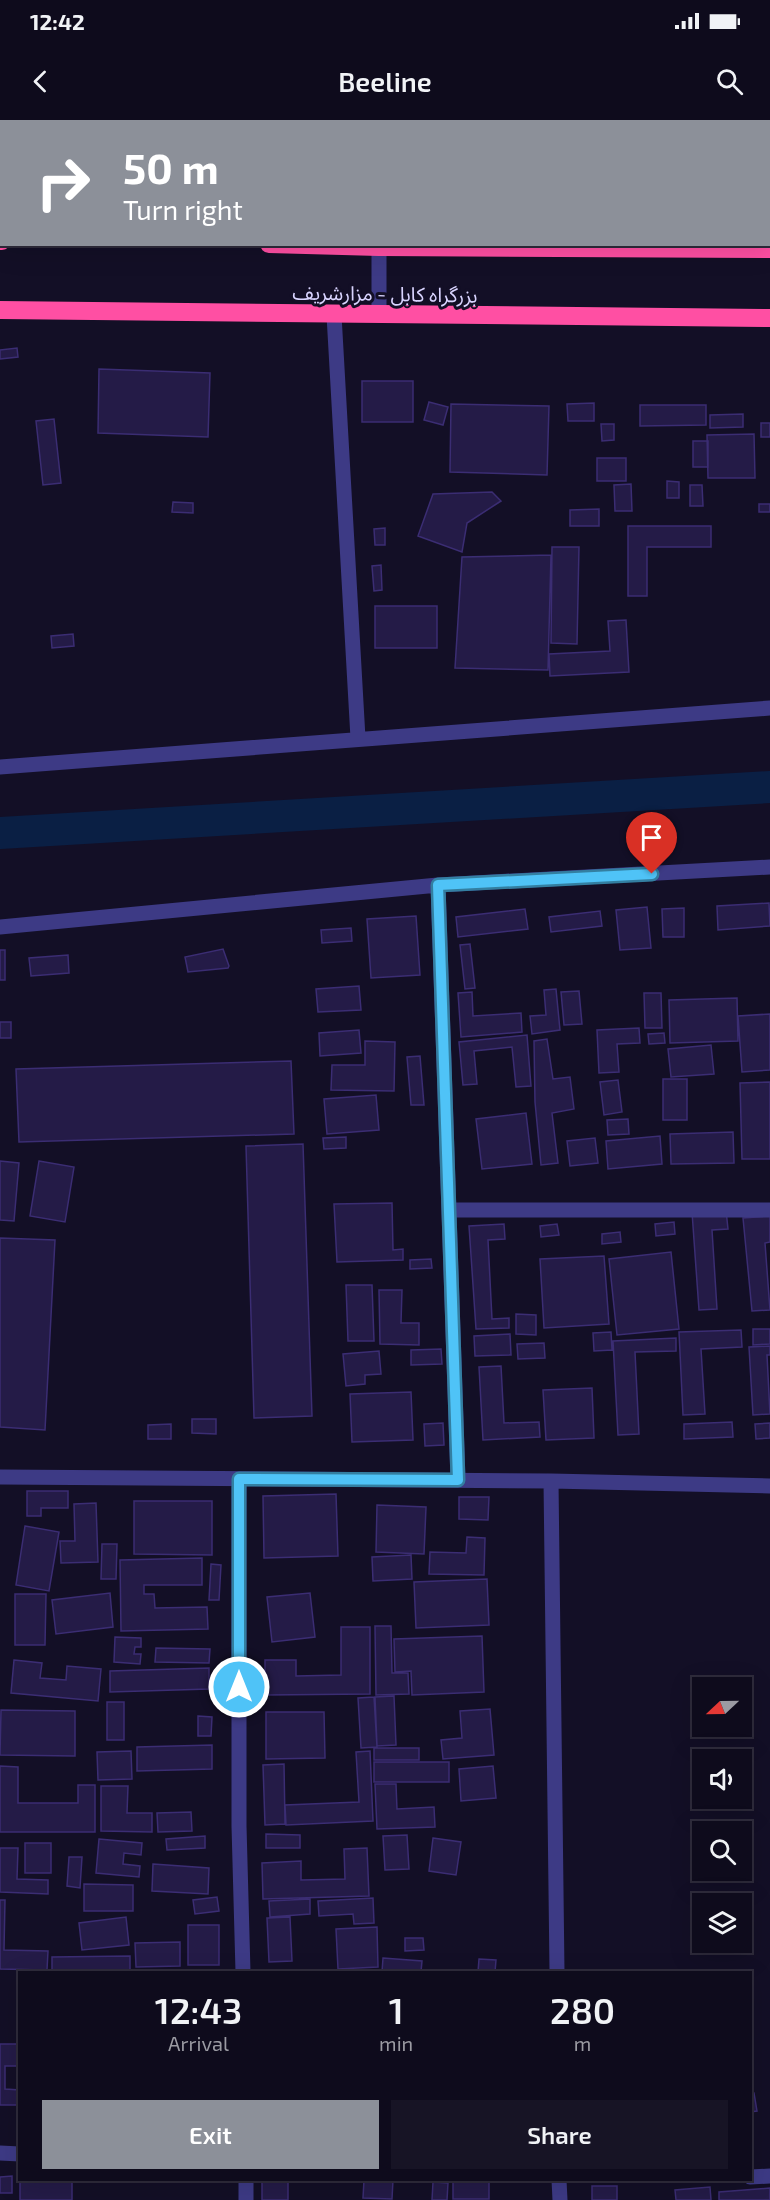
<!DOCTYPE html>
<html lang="en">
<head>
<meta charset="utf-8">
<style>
	:root { --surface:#0e0b1c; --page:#171425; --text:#f1f3f6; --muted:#9b9ba3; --line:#2e2b3b; --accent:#8c9099 }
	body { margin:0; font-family:"Exo 2","Noto Sans Arabic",sans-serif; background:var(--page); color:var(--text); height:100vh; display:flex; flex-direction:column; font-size:22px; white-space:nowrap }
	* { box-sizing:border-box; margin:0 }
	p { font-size:20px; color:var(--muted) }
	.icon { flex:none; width:33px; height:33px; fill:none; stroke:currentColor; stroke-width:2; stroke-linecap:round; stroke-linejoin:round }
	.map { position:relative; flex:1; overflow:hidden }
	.details { position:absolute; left:18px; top:1851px; width:734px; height:210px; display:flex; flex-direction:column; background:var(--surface); border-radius:0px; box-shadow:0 6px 24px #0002,0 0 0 2px var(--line) }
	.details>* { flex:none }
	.banner { position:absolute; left:0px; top:0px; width:771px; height:126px; box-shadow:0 6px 24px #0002,0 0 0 2px var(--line); background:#8c9099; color:#fff; overflow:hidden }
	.needle { width:39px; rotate:248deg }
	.tools { position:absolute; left:692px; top:1557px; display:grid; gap:12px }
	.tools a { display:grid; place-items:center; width:60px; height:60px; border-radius:0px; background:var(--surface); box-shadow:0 6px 24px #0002,0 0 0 2px var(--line); font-size:30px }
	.pin { position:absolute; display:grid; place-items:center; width:51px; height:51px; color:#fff; margin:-62px -26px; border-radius:50% 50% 50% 0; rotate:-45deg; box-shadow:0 0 6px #0007 }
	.pin .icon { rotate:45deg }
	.me { position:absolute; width:66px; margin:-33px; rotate:0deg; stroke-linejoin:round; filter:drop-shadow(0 0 4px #0008) }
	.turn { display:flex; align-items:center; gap:21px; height:126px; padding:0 24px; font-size:27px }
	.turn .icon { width:78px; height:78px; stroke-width:2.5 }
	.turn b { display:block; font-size:42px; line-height:51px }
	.eta { display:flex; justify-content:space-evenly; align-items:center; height:102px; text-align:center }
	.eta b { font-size:36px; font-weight:600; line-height:42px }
	.cta { display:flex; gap:12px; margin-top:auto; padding:12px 24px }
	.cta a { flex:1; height:69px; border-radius:0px; background:var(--accent); color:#fff; font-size:24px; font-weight:600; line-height:69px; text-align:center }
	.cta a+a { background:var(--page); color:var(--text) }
	.status { display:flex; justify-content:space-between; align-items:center; height:42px; padding:0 30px; background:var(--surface); direction:ltr }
	.status svg { height:16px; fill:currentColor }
	header { display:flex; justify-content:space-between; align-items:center; height:78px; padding:0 24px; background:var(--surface); font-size:27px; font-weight:600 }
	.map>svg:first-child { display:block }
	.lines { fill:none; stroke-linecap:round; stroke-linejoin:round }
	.canal { stroke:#0a1f44; stroke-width:32 }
	.building { fill:#241b47; stroke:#3b2d73; stroke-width:1.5 }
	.lane { stroke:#3d3a85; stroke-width:15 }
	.street { stroke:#3d3a85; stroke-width:15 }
	.highway { stroke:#ff4fa3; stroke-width:18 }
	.route-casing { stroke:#337fa1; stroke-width:15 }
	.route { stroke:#4fc3f7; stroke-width:10 }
	.labels { text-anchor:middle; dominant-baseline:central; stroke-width:6; stroke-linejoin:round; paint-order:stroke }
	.street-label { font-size:20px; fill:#d9d4ff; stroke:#130f26 }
</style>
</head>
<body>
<div class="status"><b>12:42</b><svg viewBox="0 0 49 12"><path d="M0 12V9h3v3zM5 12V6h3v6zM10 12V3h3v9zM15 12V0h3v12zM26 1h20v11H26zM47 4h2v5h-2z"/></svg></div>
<header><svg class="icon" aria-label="back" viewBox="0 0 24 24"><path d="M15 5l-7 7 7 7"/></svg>Beeline<svg class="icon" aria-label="search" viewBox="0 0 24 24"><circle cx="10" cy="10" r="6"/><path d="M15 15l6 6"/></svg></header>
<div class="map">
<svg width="770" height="2080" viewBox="0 0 770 2080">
	<rect width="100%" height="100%" fill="#130f26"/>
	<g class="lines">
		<!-- canal -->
		<path class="canal" d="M0 713 770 667"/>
	</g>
	<!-- building -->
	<path class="building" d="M247 0H338V2H232Z
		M17 228 18 237 0 239V230Z
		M99 249 210 253 208 317 98 313Z
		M362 261H413V302H362Z
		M429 282 448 287 443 305 424 300Z
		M594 283V301H568L567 284Z
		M451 284 549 286 547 355 450 352Z
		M640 285H706V305L640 306Z
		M743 294V307L710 308V295Z
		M54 299 61 363 43 365 36 301Z
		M761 303H770V317H761Z
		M601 304H614V320L602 321Z
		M754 314 755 358H708L707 315Z
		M693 321H708V347H693Z
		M597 338H626V361H597Z
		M667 361 679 362V378H667Z
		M631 364 632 391H615L614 365Z
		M690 365H702L703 386H690Z
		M492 372 501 381 467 403 462 432 418 416 433 374Z
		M173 382 193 383V393L172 392Z
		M759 384H770V392H759Z
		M599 389V406H570V390Z
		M628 406H711V427H647V476H628Z
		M385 408V425H375L374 409Z
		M552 427H579L577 524 551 523Z
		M551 435 548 550 455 548 462 437Z
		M381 445 382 470 374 471 372 446Z
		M375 486H437V528H375Z
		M626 500 629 552 550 556 549 534 610 531 608 501Z
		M73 514 74 526 52 528 51 516Z
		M769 783 770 806 718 810 717 786Z
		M647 787 651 828 620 830 616 790Z
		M684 788V817H663L662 789Z
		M525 789 528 809 458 817 456 797Z
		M600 791 602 806 551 812 549 797Z
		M416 796 420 855 371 858 367 799Z
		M351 808 352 821 322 823 321 810Z
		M470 824 475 868 465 869 460 825Z
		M223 829 229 846 228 848 188 852 185 837Z
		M0 830H5V860H0Z
		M68 835 69 853 31 856 29 838Z
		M359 866 361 890 318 892 316 869Z
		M556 869 560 910 532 914 530 896 546 895 544 870Z
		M579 871 582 904 564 905 561 872Z
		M472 872 473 896 521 893 522 912 461 917 458 873Z
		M644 873H661L662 908H645Z
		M737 878 738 921 670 923 669 880Z
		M770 894V950L742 952 738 896Z
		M0 902H11V918H0Z
		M639 908 640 923 617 924 619 952 599 953 597 910Z
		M359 910 361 933 320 936 319 913Z
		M664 913 665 923 649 924 648 914Z
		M527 915 531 966 516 967 512 927 474 931 477 964 463 965 459 922Z
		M547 919 553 959 570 957 574 989 552 993 558 1043 541 1045 535 982 534 921Z
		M365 921 395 922 394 971 331 970 332 945H365Z
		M711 925 714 954 671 957 668 929Z
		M420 936 424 985H411L407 937Z
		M291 941 294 1014 19 1022 16 949Z
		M663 959H687V1000H663Z
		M618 960 622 992 604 995 600 962Z
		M770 962V1039H742L740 963Z
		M376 975 379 1010 327 1014 324 979Z
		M526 993 532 1044 482 1049 476 999Z
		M628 999 629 1014 608 1015 607 1000Z
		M733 1012 734 1043 671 1044 670 1014Z
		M660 1016 662 1044 608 1049 606 1021Z
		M346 1017V1028L324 1029 323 1018Z
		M595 1018 598 1043 570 1046 567 1021Z
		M303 1024 312 1296 254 1298 246 1026Z
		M0 1041 19 1043 14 1101 0 1100Z
		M39 1041 74 1047 65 1102 30 1096Z
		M392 1083 393 1130 403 1129V1140L337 1142 334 1084Z
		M726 1090 728 1109 712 1110 717 1189 699 1190 692 1092Z
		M770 1096V1122L765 1123 770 1190 752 1191 743 1098Z
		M674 1102 675 1114 656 1116 655 1104Z
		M504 1104 505 1119 488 1120 492 1199 509 1198V1208L476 1209 469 1106Z
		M557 1104 559 1115 541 1117 540 1106Z
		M620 1112 621 1122 602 1124V1114Z
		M0 1118 55 1120 45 1310 0 1307Z
		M671 1132 679 1209 617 1215 609 1139Z
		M604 1136 609 1204 544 1208 540 1139Z
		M431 1139 432 1148 410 1149V1140Z
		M346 1165H372L374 1221H348Z
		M379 1170H402L401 1203H419V1225L380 1224Z
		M516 1194 536 1195V1215L516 1214Z
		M753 1209H770V1224L753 1225Z
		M741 1210 742 1227 701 1229 705 1294 683 1295 679 1212Z
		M611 1212 612 1230 594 1231 593 1213Z
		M510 1214 511 1235 475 1236 474 1216Z
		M676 1218V1231L635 1232 639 1314 618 1315 613 1221Z
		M544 1223 545 1238 518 1239 517 1224Z
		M770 1226V1235H767L770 1294 753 1295 749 1227Z
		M441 1229 442 1244 411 1245V1230Z
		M379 1231 381 1254 365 1255V1264L346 1266 343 1234Z
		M501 1246 504 1303 539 1302 540 1317 483 1320 479 1247Z
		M592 1268 594 1318 546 1320 543 1270Z
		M411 1272 413 1320 352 1322 350 1274Z
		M192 1299H216V1314L192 1313Z
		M732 1302 733 1317 684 1319V1304Z
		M443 1303 444 1325 425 1326 424 1304Z
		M770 1303V1318L756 1319 755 1304Z
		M171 1304V1319H148V1305Z
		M27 1371H68V1388H41V1396H27Z
		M336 1374 338 1436 264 1438 263 1376Z
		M459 1377H489L488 1400 459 1399Z
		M134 1381H212V1435L134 1434Z
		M96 1383 98 1442 61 1443 60 1421H75L74 1384Z
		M377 1385 426 1387 424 1434 376 1432Z
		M25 1406 59 1412 49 1471 16 1465Z
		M467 1417 485 1418 484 1455 429 1454 430 1432 466 1433Z
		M102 1424H117L116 1459H101Z
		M411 1435 412 1459 373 1461 372 1437Z
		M202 1438V1465H144V1474H154L155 1488 207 1487 208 1509 121 1511 120 1440Z
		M211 1444 221 1445 219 1480H209Z
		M487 1459 489 1505 416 1508 414 1462Z
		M110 1473 113 1507 56 1514 52 1480Z
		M310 1473 315 1517 272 1522 267 1477Z
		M15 1474H46L45 1525H15Z
		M375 1506H391L392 1553H408L409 1574 376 1575Z
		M341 1507H370V1574L265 1575V1540H296V1556L341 1555Z
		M482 1516 484 1572 412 1575 411 1551 395 1552 394 1519Z
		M115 1517 141 1518V1527H135L134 1534H141L140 1544 114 1542Z
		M156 1528 210 1529 209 1543 155 1542Z
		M14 1540 42 1543 40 1558 66 1560 67 1546 101 1549 98 1581 11 1573Z
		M209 1548V1569L110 1572V1551Z
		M394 1576 396 1625 377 1626 375 1577Z
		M374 1577 377 1627 361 1628 358 1578Z
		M107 1582H124V1620H107Z
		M490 1589 494 1635 443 1639 441 1620 462 1618 460 1591Z
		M1 1590 75 1591V1636L0 1635Z
		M266 1592H324L325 1638 266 1639Z
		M198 1596 212 1597 211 1616H198Z
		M212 1625V1649L137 1651V1627Z
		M374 1628H419V1640H374Z
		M131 1631 132 1659 98 1660 97 1632Z
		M370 1631 373 1701 286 1705 285 1685 359 1682 356 1632Z
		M374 1642H449V1662H374Z
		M284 1644 285 1704 265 1705 263 1645Z
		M0 1646 18 1647V1683H78V1665H95V1712H0Z
		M493 1646 496 1678 461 1681 459 1649Z
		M375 1664H396L397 1689 434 1687 435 1707 377 1709Z
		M101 1666H128L127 1693H152V1712L101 1711Z
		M191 1692 192 1711 158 1712 157 1693Z
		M266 1714 300 1715V1728H266Z
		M407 1715 409 1749 385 1750 383 1716Z
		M205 1716V1728L167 1730 166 1719Z
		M433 1718 461 1722 456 1755 429 1751Z
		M99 1719 142 1723 141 1735 124 1733 123 1744 140 1746 139 1757 96 1753Z
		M25 1723H51V1753H25Z
		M0 1728H18L17 1759 48 1760V1774L0 1772Z
		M367 1728 369 1776 263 1779 262 1743 301 1741V1760L345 1759 344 1729Z
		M69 1737H82L80 1768 67 1766Z
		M153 1744 209 1748 208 1774 152 1771Z
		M84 1764 133 1765V1791H84Z
		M217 1777 219 1791 195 1794 193 1780Z
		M373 1778 374 1803 354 1804 353 1794 319 1796 318 1781Z
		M310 1779V1794L270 1797 269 1781Z
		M0 1780H5L4 1830 48 1831 47 1850 0 1849Z
		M126 1797 129 1825 82 1830 79 1803Z
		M290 1797 292 1841 269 1842 267 1798Z
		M188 1805H219V1845H188Z
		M377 1807 378 1847 338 1849 336 1809Z
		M405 1818H423L424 1830 405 1831Z
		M180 1822V1846L136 1847 135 1823Z
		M130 1836V1852H52V1837Z
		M383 1838 422 1841 421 1852H382Z
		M479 1839 496 1840 495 1852H478Z
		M0 1924H18V1946H5V1969L20 1970V1985H0Z
		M750 1973H754L757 1991 750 1992Z
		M12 2056V2073H0V2057Z
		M262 2060H288V2080H262Z
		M364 2060H393L392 2079 363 2078Z
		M453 2060H489V2079H453Z
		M72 2061V2080H20V2062Z
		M433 2062 448 2063 447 2080H432Z
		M592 2066H617V2080H592Z
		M710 2067 711 2080H676L675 2070Z
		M770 2068V2080H719V2072Z"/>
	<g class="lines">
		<!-- lane -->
		<path class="lane" d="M710 0V2"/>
		<!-- street -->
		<path class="street" d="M374 0V2
			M133 2V0
			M379 124V195
			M334 195 358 618
			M0 647 770 588
			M438 765 458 1360
			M0 807 438 765 770 747
			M449 1090H770
			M0 1357 551 1361 770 1366
			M239 1359V1706L243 1852
			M551 1361 557 1852
			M0 2033 20 2034
			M750 2057 770 2056
			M559 2060 560 2080
			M246 2080V2060"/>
		<!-- highway -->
		<path class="highway" d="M0 121H2
			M269 124 379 127 770 129
			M0 190 770 198"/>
	</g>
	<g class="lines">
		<defs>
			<path id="route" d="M239 1567V1359L458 1360 438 765 652 754"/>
		</defs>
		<!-- route casing -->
		<use href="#route" class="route-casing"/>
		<!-- route -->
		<use href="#route" class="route"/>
	</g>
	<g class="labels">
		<!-- street labels -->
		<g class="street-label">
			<text transform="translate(385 173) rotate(1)">بزرگراه کابل - مزارشریف</text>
		</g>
	</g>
</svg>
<div class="tools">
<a><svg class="needle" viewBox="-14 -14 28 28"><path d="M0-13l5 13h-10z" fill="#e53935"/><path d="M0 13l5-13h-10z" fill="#9b9ba3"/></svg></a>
<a><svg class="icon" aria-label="sound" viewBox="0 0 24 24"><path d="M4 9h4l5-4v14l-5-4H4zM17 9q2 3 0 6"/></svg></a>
<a><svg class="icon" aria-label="search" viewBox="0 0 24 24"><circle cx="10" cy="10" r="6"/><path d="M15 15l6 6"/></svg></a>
<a><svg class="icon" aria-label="layers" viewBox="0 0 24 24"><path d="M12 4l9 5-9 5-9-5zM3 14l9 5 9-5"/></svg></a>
</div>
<div class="pin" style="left:652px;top:754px;background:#d93025"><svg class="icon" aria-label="arrive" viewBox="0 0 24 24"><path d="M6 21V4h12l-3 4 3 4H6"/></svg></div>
<svg class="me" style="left:239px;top:1567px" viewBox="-20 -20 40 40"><circle r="17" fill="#4fc3f7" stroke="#fff" stroke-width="3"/><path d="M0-11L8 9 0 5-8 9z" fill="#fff"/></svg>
<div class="banner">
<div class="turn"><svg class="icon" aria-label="right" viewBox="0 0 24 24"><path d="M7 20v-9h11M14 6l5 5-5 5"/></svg><div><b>50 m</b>Turn right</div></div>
</div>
<section class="details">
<div class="eta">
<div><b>12:43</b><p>Arrival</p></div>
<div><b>1</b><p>min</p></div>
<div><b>280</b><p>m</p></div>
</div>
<div class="cta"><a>Exit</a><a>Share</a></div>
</section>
</div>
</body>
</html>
